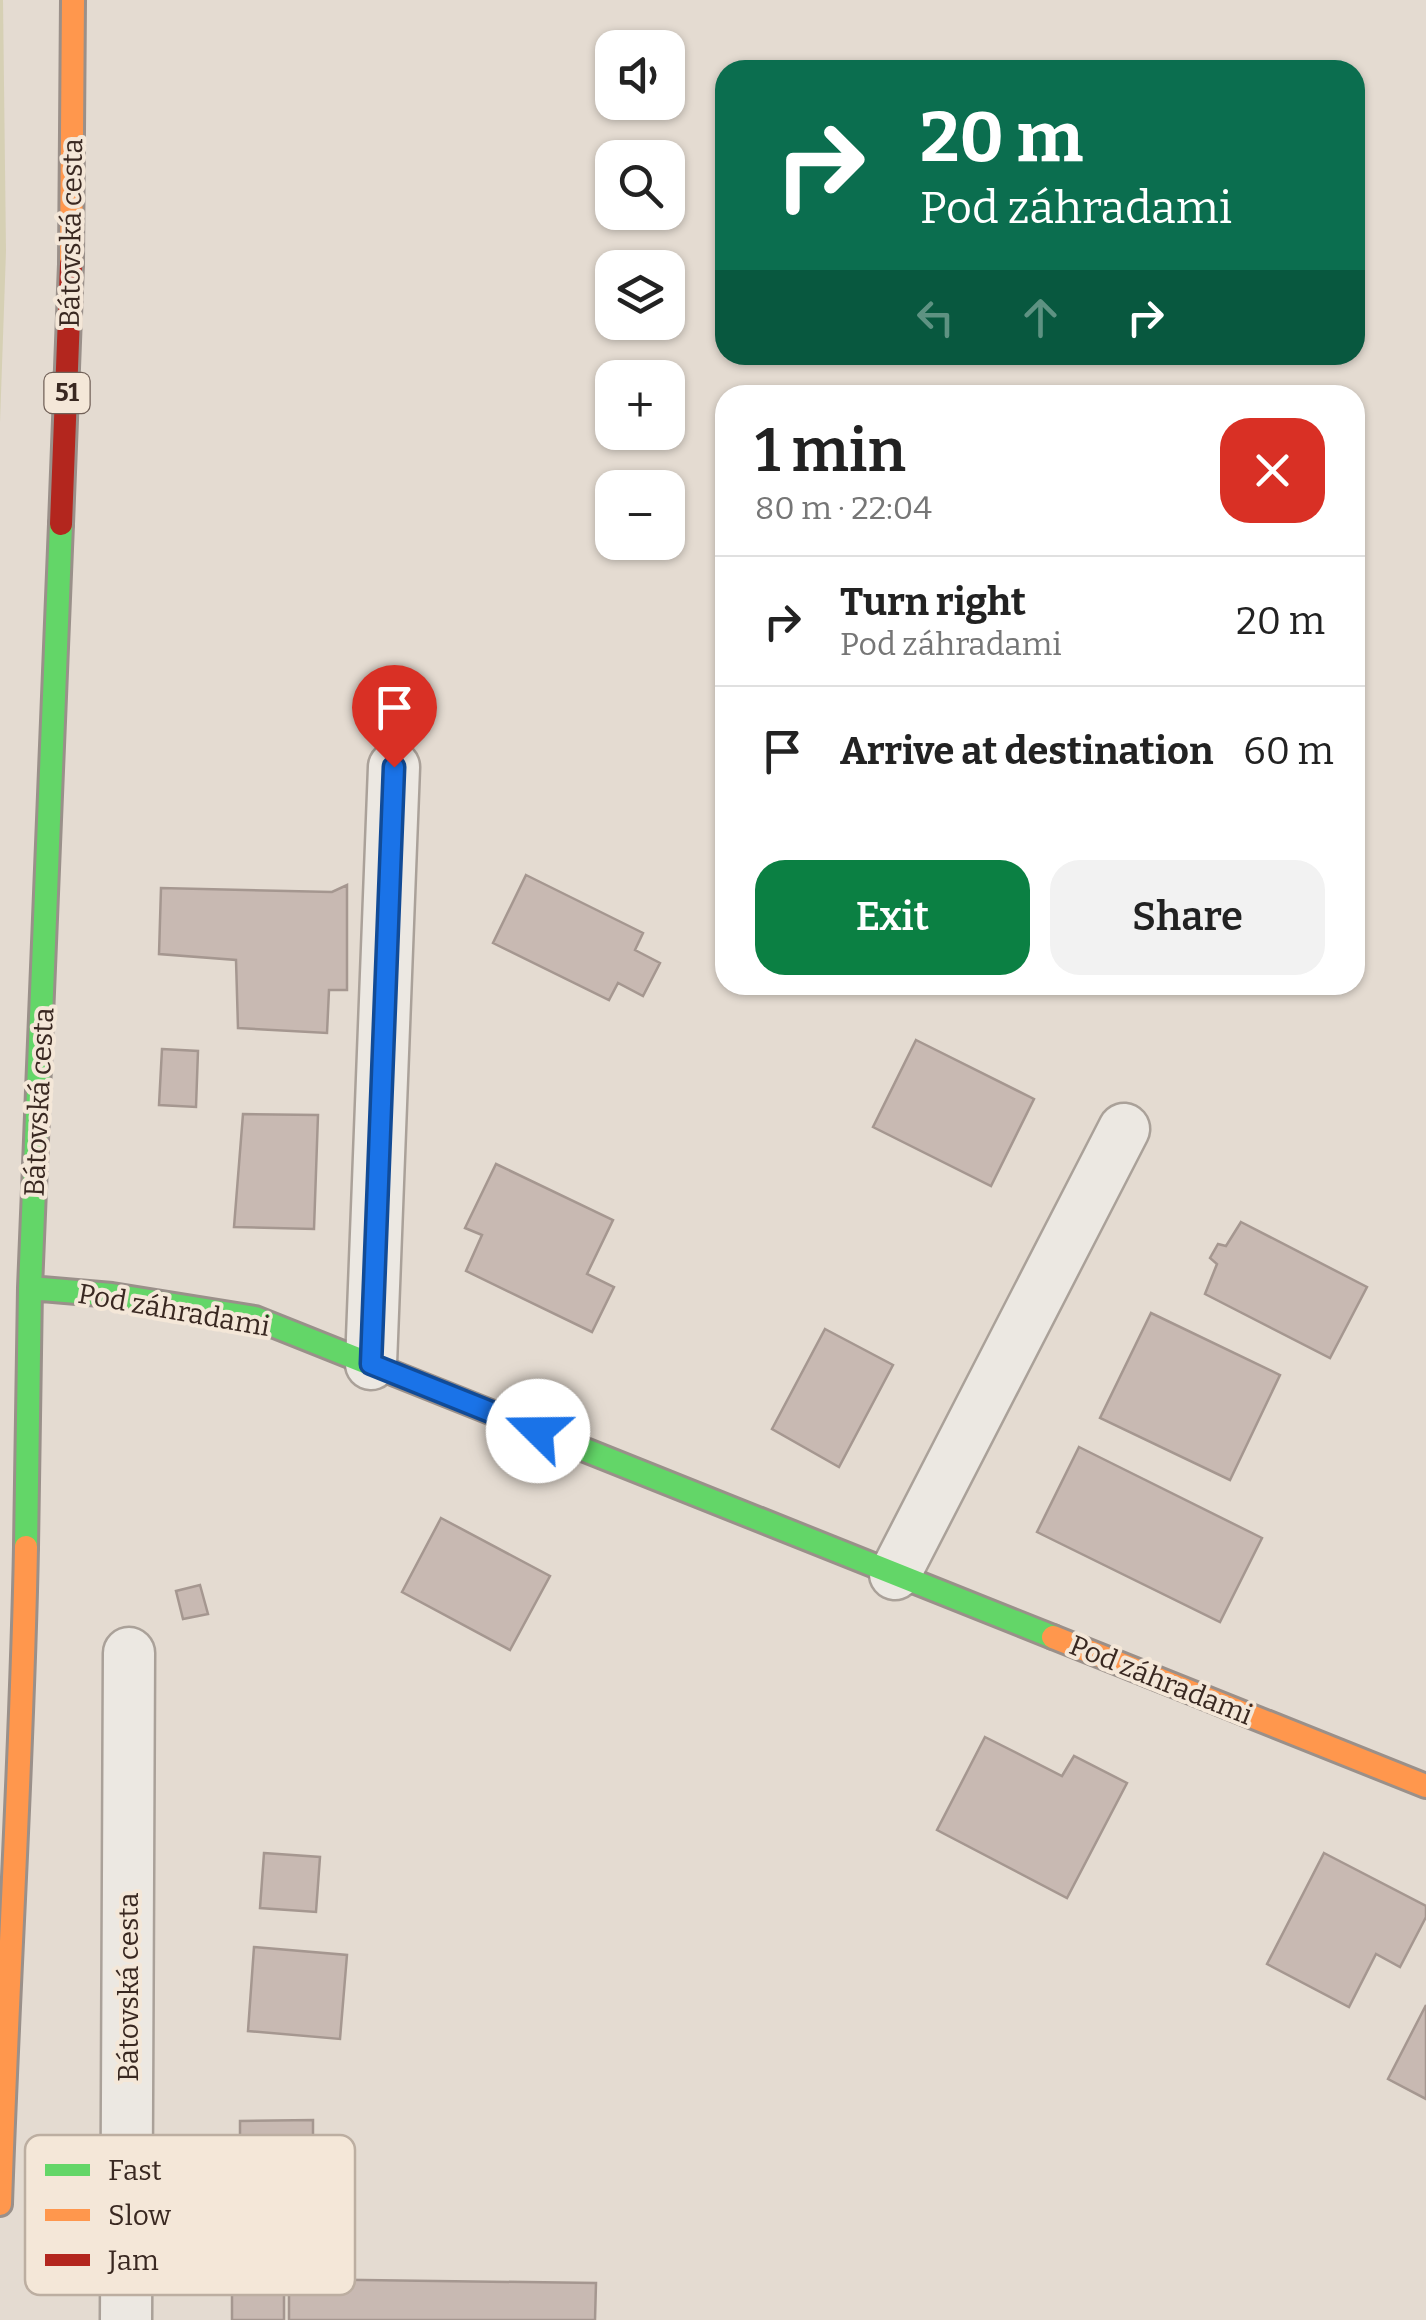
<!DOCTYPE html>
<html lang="en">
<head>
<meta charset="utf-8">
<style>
	:root { --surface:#fff; --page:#f2f2f2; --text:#222; --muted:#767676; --line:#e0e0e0; --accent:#0b8043 }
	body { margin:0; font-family:Bitter,serif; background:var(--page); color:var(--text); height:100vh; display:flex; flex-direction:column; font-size:38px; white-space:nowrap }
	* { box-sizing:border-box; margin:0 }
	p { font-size:32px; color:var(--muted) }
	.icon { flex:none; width:55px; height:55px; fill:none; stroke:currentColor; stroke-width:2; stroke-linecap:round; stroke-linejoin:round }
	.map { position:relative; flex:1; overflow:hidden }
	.drawer { position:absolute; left:715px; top:385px; width:650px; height:610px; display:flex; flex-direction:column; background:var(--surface); border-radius:30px; box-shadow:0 2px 8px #0004 }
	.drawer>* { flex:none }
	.guide { position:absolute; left:715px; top:60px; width:650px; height:305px; border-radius:30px; box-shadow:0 2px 8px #0004; background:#0b6e4f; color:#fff; overflow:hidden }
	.tools { position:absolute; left:595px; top:30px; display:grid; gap:20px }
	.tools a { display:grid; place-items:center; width:90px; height:90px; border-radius:20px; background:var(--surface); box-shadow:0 2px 8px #0004; font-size:50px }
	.pin { position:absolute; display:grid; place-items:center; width:85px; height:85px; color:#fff; margin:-102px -42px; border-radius:50% 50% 50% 0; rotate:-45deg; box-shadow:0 0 10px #0007 }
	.pin .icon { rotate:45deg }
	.me { position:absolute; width:110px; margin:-55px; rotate:292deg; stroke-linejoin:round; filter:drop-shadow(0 0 8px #0008) }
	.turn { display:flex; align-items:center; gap:35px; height:210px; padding:0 40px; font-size:45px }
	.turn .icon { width:130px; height:130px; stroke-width:2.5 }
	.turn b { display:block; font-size:70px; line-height:85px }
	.lanes { display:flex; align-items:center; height:95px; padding:0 40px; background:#0003; justify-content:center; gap:50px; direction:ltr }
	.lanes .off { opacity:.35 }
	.round { display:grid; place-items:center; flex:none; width:105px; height:105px; border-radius:30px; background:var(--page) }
	.headline { display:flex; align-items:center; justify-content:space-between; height:170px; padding:0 40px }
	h1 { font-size:60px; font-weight:600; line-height:75px }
	.primary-button { display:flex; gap:20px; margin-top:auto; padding:20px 40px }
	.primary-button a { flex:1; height:115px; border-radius:30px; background:var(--accent); color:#fff; font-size:40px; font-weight:600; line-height:115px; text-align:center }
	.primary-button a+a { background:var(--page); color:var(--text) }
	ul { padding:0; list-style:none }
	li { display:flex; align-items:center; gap:30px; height:130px; padding:0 40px; border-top:2px solid var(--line) }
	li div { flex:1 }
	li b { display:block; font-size:38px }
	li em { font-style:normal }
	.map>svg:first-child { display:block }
	.green { fill:#d6d0b4 }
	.building { fill:#c8b9b2; stroke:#a59790; stroke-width:2.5 }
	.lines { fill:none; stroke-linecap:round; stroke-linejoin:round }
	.street-casing { stroke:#aaa199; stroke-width:55 }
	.fast-casing { stroke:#9a908a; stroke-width:28 }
	.slow-casing { stroke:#9a908a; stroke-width:28 }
	.jam-casing { stroke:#9a908a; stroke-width:28 }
	.street { stroke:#ece8e2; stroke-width:50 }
	.fast { stroke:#63d668; stroke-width:22 }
	.slow { stroke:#ff974d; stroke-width:22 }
	.jam { stroke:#b3261e; stroke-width:22 }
	.route-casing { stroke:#114b97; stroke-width:25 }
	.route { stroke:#1a73e8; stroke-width:18 }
	.labels { text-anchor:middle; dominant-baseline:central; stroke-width:8; stroke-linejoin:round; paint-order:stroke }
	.shield { fill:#f4e7d8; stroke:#716158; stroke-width:2.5 }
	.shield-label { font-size:25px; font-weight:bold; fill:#392821 }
	.street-label { font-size:28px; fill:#392821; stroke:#f4e7d8 }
	.key { fill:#f4e7d8; stroke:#bcaea1; stroke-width:2.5 }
	.key-label { font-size:28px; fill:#392821 }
</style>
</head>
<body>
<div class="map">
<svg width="1426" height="2320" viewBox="0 0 1426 2320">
	<rect width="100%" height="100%" fill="#e4dbd1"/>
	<!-- green -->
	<path class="green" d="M0 0H3L6 251 0 423Z"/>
	<!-- building -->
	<path class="building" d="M526 875 643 933 635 950 660 963 643 996 618 983 609 1000 493 943Z
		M347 885V990H329L327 1033 238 1028 236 960 159 954 161 888 332 892Z
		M916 1040 1034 1099 991 1186 873 1127Z
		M162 1049 198 1051 196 1107 159 1105Z
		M243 1114 318 1115 314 1229 234 1227Z
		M496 1164 613 1220 587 1274 614 1287 592 1332 466 1271 482 1235 465 1228Z
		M1241 1222 1367 1287 1330 1358 1205 1294 1217 1264 1210 1258 1218 1244 1226 1246Z
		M1151 1313 1280 1375 1230 1480 1100 1418Z
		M825 1329 893 1365 839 1467 772 1429Z
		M1079 1447 1262 1538 1220 1622 1037 1532Z
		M441 1518 550 1576 510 1650 402 1592Z
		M200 1585 208 1614 183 1619 176 1591Z
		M985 1737 1062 1776 1074 1756 1127 1783 1067 1898 937 1830Z
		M264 1853 320 1857 316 1912 260 1908Z
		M1324 1853 1426 1906V1917L1400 1967 1376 1954 1349 2007 1267 1964Z
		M254 1947 347 1955 340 2039 248 2031Z
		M1426 2005V2099L1388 2079Z
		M313 2120V2141H321L324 2207 233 2209V2144H240V2121Z
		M289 2279 596 2283 595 2320H289Z
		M284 2283V2320H232V2284Z"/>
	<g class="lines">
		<defs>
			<path id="street" d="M371 1364 394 767
				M895 1574 1124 1129
				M126 2320 129 1653"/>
			<path id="fast" d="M30 1288 112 1295 255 1318 1053 1637
				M26 1547 30 1288 61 524"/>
			<path id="slow" d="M71 264 73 0
				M1053 1637 1426 1786
				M0 2204C7 1985 22 1766 26 1547"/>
			<path id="jam" d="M61 524 71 264"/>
		</defs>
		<!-- street casing -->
		<use href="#street" class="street-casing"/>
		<!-- fast casing -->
		<use href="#fast" class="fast-casing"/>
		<!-- slow casing -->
		<use href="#slow" class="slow-casing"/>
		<!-- jam casing -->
		<use href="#jam" class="jam-casing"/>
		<!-- street -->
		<use href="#street" class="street"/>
		<!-- fast -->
		<use href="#fast" class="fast"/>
		<!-- slow -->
		<use href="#slow" class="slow"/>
		<!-- jam -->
		<use href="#jam" class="jam"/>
	</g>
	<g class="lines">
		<defs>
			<path id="route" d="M394 767 371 1364 538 1431"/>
		</defs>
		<!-- route casing -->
		<use href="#route" class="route-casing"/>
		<!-- route -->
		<use href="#route" class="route"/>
	</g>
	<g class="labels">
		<!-- shield labels -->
		<rect class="shield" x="44.5" y="373" width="45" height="40" rx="8"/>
		<g class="shield-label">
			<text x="67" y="393">51</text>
		</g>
		<!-- street labels -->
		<g class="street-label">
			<text transform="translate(71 233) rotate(-89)">Bátovská cesta</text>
			<text transform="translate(39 1102) rotate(-87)">Bátovská cesta</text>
			<text transform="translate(174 1310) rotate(10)">Pod záhradami</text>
			<text transform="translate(1161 1680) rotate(22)">Pod záhradami</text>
			<text transform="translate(128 1987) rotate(-90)">Bátovská cesta</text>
		</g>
	</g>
	<!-- legend -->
	<rect x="25" y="2135" width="330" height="160" rx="15" class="key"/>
	<rect x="45" y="2164" width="45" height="12" fill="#63d668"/>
	<rect x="45" y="2209" width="45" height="12" fill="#ff974d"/>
	<rect x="45" y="2254" width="45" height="12" fill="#b3261e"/>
	<g class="key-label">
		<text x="108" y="2180">Fast</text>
		<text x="108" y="2225">Slow</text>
		<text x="108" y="2270">Jam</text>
	</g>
</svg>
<div class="tools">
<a><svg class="icon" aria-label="sound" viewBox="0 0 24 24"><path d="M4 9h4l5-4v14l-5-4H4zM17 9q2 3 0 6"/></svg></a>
<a><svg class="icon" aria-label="search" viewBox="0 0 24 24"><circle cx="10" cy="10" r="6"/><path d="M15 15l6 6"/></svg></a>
<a><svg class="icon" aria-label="layers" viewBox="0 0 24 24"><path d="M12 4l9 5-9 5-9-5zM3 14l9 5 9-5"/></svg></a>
<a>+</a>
<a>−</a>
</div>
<div class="pin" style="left:394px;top:767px;background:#d93025"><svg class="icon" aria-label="arrive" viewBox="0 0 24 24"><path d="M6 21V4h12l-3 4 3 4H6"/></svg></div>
<svg class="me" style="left:538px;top:1431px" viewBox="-20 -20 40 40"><circle r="19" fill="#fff"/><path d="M0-13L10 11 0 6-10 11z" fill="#1a73e8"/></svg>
<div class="guide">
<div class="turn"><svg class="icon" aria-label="right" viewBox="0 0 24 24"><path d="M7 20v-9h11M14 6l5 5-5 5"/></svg><div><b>20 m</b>Pod záhradami</div></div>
<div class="lanes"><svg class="icon off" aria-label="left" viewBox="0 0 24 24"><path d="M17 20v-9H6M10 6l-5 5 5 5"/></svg><svg class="icon off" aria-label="ahead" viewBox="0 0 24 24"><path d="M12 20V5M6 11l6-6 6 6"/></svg><svg class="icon" aria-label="right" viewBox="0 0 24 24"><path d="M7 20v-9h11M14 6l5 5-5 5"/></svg></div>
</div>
<section class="drawer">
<div class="headline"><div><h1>1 min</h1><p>80 m · 22:04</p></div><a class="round" style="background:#d93025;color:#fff"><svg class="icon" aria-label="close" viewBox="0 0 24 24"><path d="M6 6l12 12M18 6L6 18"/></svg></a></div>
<ul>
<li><svg class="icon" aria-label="right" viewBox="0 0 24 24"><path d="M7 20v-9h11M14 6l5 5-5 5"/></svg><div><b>Turn right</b><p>Pod záhradami</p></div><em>20 m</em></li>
<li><svg class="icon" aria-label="arrive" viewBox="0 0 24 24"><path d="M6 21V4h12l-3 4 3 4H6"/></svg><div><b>Arrive at destination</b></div><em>60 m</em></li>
</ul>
<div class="primary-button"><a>Exit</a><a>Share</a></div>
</section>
</div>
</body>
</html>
